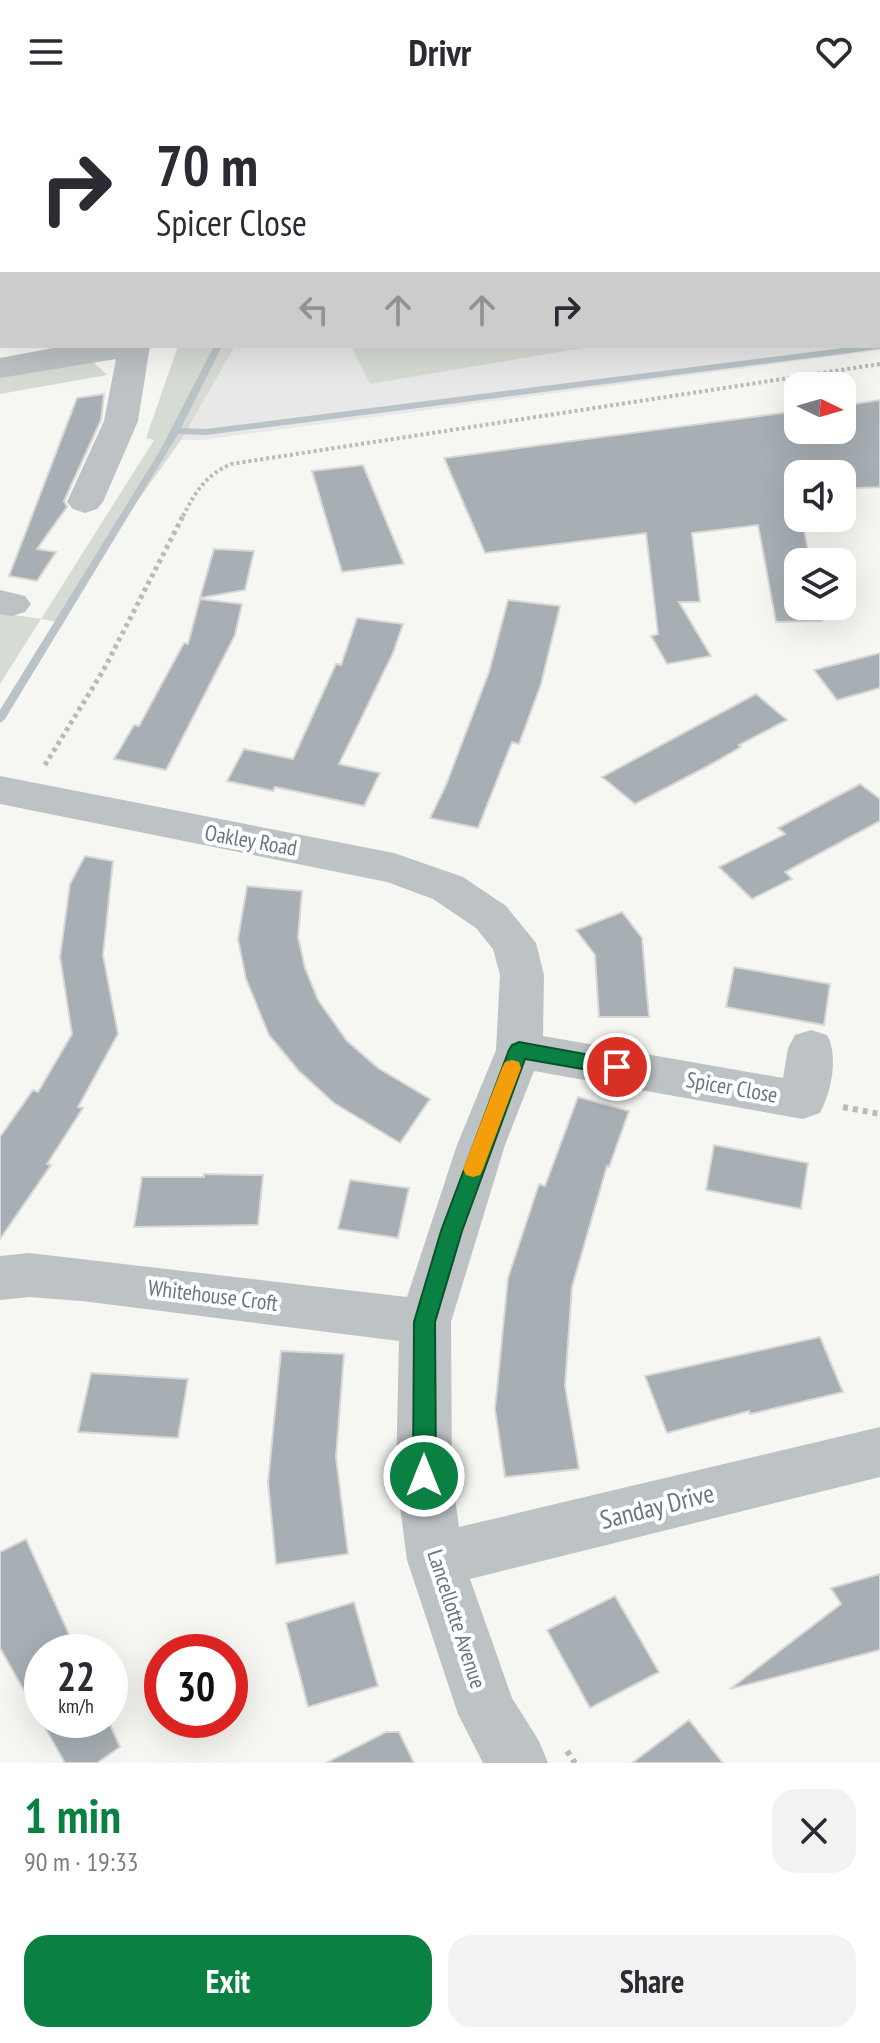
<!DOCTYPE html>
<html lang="en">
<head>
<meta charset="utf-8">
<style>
	:root { --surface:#fff; --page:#f2f2f3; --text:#2b2b33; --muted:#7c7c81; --accent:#0b8043 }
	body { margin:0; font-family:"PT Sans Narrow",sans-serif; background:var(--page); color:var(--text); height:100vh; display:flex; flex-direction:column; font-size:30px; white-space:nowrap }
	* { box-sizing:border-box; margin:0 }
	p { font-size:26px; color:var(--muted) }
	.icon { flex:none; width:44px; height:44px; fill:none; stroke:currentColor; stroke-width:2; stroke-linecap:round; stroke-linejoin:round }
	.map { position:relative; height:1659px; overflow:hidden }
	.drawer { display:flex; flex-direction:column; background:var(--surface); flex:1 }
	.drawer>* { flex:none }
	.banner { position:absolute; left:0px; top:0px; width:880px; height:244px; box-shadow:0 8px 32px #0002; background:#fff; color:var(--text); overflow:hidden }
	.needle { width:52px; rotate:95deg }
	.buttons { position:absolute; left:784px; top:268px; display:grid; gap:16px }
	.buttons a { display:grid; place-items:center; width:72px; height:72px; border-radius:16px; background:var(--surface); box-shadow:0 8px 32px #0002; font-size:40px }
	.speed { position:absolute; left:24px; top:1530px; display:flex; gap:16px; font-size:40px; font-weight:700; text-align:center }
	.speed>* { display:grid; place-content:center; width:104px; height:104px; border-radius:50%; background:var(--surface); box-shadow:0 8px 32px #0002; line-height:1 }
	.speed small { font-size:20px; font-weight:400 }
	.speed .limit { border:12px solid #d22; background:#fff; color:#111 }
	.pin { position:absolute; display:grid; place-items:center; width:68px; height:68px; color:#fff; margin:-34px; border:4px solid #fff; border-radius:50%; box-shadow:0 2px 8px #0007 }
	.me { position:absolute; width:88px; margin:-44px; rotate:0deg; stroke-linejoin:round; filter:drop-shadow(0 0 6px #0008) }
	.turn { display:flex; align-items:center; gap:28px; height:168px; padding:0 24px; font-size:36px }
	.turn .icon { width:104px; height:104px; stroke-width:2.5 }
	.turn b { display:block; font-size:56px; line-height:68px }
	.lanes { display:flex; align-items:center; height:76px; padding:0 24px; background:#0003; justify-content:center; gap:40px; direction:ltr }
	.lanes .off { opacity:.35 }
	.round { display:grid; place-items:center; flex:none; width:84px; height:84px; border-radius:24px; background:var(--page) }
	.summary { display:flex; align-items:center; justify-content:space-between; height:136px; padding:0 24px }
	h1 { font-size:48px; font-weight:600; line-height:60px; color:var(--accent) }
	.primary-button { display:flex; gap:16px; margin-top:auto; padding:16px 24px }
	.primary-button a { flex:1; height:92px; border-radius:24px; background:var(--accent); color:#fff; font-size:32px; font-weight:600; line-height:92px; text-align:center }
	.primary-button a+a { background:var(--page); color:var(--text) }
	header { display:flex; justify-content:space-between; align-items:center; height:104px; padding:0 24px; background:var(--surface); font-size:36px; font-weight:600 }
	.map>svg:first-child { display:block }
	.built { fill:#e7e8e7 }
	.green { fill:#d6dbd3 }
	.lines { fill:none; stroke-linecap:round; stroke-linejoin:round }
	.stream { fill:#b9c3c8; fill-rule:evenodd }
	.building { fill:#a7afb4; stroke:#d8d8d6; stroke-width:2 }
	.path-far2 { stroke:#b8bbbd; stroke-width:4; stroke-dasharray:3 3; stroke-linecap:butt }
	.path-far1 { stroke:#b8bbbd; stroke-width:5; stroke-dasharray:4 4; stroke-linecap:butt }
	.path { stroke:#b8bbbd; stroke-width:6; stroke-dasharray:5 5; stroke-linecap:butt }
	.minor { fill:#bdc2c5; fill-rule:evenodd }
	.route { fill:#0b8043; stroke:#07532c; stroke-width:2 }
	.slow { fill:#f59e0b }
	.labels { text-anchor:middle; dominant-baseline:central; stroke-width:8; stroke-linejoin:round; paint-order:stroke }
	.street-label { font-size:22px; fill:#677782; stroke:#fff }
	.near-street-label { font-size:26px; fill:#677782; stroke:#fff }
</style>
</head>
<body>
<header><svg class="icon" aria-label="menu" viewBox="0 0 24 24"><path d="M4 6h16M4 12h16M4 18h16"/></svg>Drivr<svg class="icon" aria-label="heart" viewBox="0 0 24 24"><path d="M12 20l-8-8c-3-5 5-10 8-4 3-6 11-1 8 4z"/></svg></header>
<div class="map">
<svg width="880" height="1659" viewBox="0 0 880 1659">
	<rect width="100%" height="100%" fill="#f6f6f3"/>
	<!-- built -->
	<path class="built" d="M158 0H880V246L202 336H181L235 242H878V2Z"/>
	<!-- green -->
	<path class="green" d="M230 0H648L650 2H231Z
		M178 242H235L181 336 114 430 59 518 41 515 0 580V509L41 515 154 336 146 334Z
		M351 242H594L370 280Z
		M93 258 107 271 0 290V273Z"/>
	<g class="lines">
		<!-- stream -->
		<path class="stream" d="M880 239V245L206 331 178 330 5 615 0 619V606L161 345 214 242H222L181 324 206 325 859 242H878Z"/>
	</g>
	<!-- building -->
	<path class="building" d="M104 290 101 316 64 397 67 403 37 445 56 448 37 477 9 472 77 294Z
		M880 296V383L842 385V370H798V414H802L810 458H798V502H819L822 517 776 518 758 421 692 429 700 498H679L711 552 667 560 651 532 658 530 646 429 485 449 444 354 798 307V326H842V302Z
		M363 361 404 460 342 468 312 367Z
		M214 445 254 447 245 486 200 494Z
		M200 495 242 500 235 531 166 666 114 655 134 621 139 622 184 539 188 540Z
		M508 496 560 502 541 580 519 640 512 638 478 724 430 714 446 681 489 568Z
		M357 514 403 520 393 549 339 660 380 669 364 702 275 683 273 687 227 677 244 645 293 655 336 560 341 561Z
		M880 549V584L837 596 814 566Z
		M756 590 787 616 739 641 741 643 706 663 635 700 602 673Z
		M860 680 880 695V717L785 768 792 775 752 795 719 763 785 730 778 724Z
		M85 752 113 757 103 851 118 930 78 1003 83 1004 47 1060 51 1061 0 1135V1033L33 986 38 988 72 930 60 853 70 780Z
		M247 782 302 787 298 833 305 864 318 896 347 937 378 964 430 995 400 1039 334 999 299 967 269 931 246 875 238 835Z
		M622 808 642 834 649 913H599L595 851 576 826Z
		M734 863 830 880 824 921 726 903Z
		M578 993 629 1007 609 1063 607 1062 572 1183 565 1282 579 1365 505 1373 495 1305 508 1174 539 1080 545 1082Z
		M714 1041 808 1059 801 1105 706 1086Z
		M204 1070 263 1071 258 1121 134 1123 142 1073H204Z
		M350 1076 409 1084 398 1134 338 1125Z
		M820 1233 843 1288 750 1310 749 1307 667 1329 645 1272Z
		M281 1247 344 1250 336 1353 348 1450 276 1460 268 1378Z
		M91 1269 188 1275 178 1334 78 1328Z
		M26 1435 77 1548H42V1616H108L120 1643 97 1659H65L0 1544V1448Z
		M880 1470V1546L730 1585 841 1500 831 1484Z
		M615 1492 659 1568 590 1604 547 1526Z
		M354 1498 378 1582 308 1603 286 1519Z
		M689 1616 723 1659H632Z
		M386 1628H399L414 1659H326Z"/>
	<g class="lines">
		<!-- path-far2 -->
		<path class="path-far2" d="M183 412C196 387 205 372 231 360L880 260"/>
		<!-- path-far1 -->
		<path class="path-far1" d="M45 661 103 567 184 410"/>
		<!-- path -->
		<path class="path" d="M843 1003 880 1010
			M567 1647 575 1659"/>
		<!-- minor -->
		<path class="minor" d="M64 242H150L138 317 103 398 97 405 85 409 73 405 67 398 104 317 116 255 0 274V254Z
			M0 486 25 492 31 500 25 508 12 512 0 510Z
			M0 672 394 749 463 773 506 802 536 839 544 871 543 932 783 974 788 944 795 931 811 926 827 931C839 953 831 988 820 1009L803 1015 534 967 505 1041 451 1218 452 1372 459 1423 880 1323V1373L470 1475 512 1594 539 1637 548 1659H483L458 1610 407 1456 396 1372 399 1237 82 1197 29 1193 0 1196V1152L29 1149 407 1193 457 1041 496 946 500 871 493 845 476 824 433 795 387 778 0 700Z"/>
	</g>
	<!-- route -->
	<path class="route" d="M519 938 617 956 624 958 626 963 624 969 617 971 525 955 462 1127 435 1218 436 1372 432 1379 424 1382 416 1379 413 1372 414 1218 441 1127 509 946 512 941Z"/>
	<!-- slow -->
	<path class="slow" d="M512 956 519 958 521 964 483 1065 480 1071 473 1073 466 1071 463 1065 502 964 505 958Z"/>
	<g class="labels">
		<!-- street labels -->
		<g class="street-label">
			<text transform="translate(251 736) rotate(10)">Oakley Road</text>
			<text transform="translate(732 983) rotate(10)">Spicer Close</text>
			<text transform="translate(213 1191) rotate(7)">Whitehouse Croft</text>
			<text transform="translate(457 1515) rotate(72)">Lancellotte Avenue</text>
		</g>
		<!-- near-street labels -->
		<g class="near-street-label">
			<text transform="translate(657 1402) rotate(-14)">Sanday Drive</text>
		</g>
	</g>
</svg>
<div class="buttons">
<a><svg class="needle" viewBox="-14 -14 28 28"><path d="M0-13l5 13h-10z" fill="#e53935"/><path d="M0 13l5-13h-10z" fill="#7c7c81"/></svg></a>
<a><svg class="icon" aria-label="sound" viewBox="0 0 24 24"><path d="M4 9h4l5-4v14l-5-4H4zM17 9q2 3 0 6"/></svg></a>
<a><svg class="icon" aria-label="layers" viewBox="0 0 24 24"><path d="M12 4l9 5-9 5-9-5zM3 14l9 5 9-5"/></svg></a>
</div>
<div class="speed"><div>22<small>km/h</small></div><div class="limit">30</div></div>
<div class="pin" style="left:617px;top:963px;background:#d93025"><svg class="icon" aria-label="arrive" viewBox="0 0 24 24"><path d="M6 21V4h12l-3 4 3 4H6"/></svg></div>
<svg class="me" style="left:424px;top:1372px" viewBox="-20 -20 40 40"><circle r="17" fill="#0b8043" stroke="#fff" stroke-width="3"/><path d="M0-11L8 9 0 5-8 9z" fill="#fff"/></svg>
<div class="banner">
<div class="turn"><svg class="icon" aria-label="right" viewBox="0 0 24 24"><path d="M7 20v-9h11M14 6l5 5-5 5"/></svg><div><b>70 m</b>Spicer Close</div></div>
<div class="lanes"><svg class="icon off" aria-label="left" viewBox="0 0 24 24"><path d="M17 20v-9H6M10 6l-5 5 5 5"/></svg><svg class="icon off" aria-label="ahead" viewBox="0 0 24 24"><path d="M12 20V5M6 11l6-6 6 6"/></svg><svg class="icon off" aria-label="ahead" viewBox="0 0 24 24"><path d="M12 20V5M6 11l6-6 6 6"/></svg><svg class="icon" aria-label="right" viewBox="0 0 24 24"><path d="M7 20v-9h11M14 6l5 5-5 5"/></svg></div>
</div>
</div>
<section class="drawer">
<div class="summary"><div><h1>1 min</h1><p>90 m · 19:33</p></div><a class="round"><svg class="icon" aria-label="close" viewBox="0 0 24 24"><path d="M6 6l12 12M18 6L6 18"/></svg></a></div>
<div class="primary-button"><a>Exit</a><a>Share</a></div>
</section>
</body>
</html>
